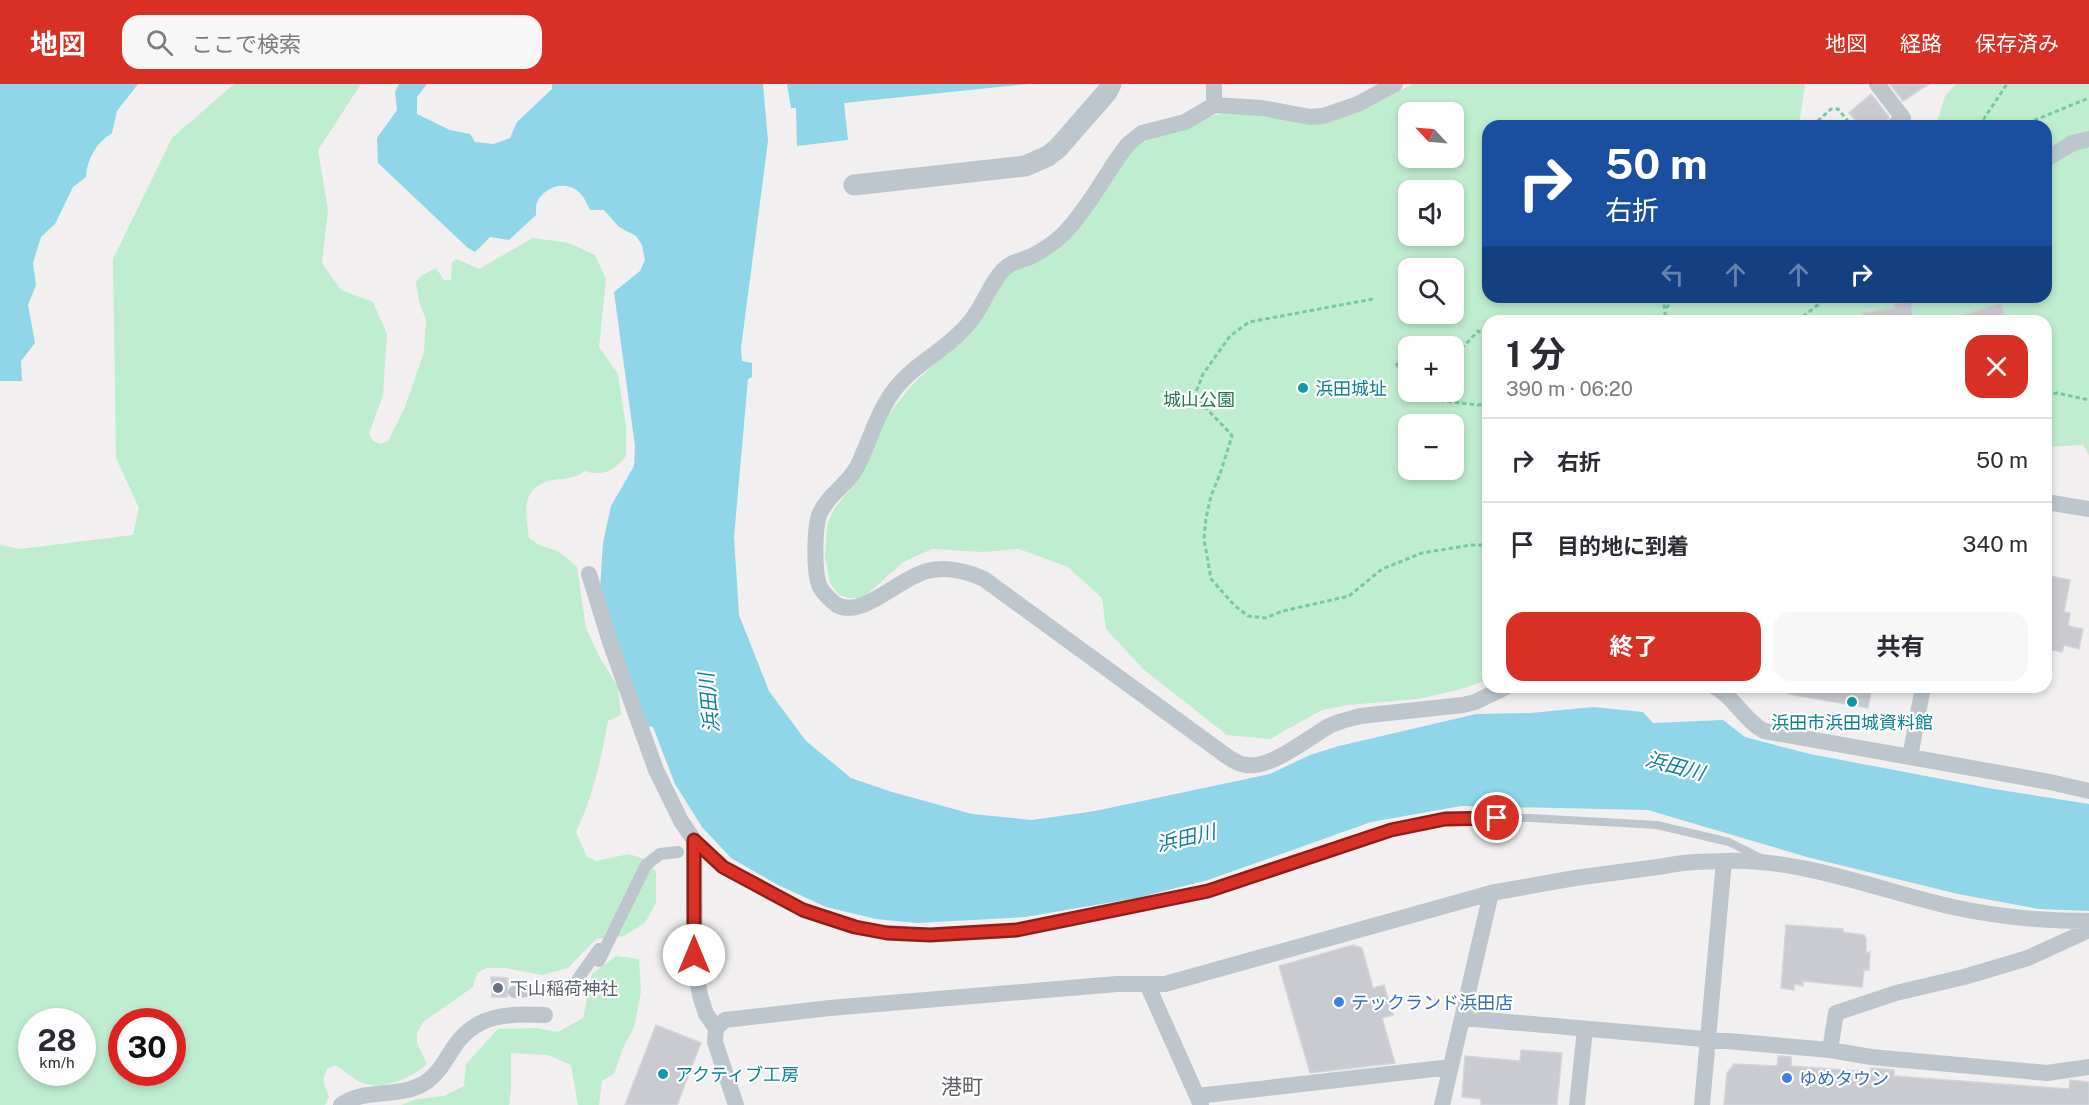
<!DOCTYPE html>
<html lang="ja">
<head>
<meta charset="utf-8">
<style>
	:root { --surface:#fff; --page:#f7f7f7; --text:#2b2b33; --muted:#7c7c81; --line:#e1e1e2; --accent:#d93025 }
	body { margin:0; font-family:"Public Sans","Noto Sans JP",sans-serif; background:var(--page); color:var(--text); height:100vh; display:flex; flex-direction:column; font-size:22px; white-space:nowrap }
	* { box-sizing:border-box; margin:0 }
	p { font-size:20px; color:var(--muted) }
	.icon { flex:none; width:33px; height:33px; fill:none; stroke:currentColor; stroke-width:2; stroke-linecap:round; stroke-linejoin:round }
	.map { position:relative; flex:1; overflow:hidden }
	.sheet { position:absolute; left:1482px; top:231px; width:570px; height:378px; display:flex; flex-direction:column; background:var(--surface); border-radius:18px; box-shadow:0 3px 9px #0003 }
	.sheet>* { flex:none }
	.guide { position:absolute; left:1482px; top:36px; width:570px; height:183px; border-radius:18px; box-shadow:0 3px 9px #0003; background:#1a4fa0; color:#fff; overflow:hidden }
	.needle { width:39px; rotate:296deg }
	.fabs { position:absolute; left:1398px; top:18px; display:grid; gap:12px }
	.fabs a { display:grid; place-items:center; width:66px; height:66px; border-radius:12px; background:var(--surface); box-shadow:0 3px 9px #0003; font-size:30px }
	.speed { position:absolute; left:18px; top:924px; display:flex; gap:12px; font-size:30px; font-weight:700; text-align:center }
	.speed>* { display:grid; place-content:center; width:78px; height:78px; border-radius:50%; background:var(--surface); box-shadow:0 3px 9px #0003; line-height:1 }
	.speed small { font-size:15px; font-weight:400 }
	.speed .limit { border:9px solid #d22; background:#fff; color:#111 }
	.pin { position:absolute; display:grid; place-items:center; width:51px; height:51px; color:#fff; margin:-26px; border:3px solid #fff; border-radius:50%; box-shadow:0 2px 6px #0007 }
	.me { position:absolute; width:66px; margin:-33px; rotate:0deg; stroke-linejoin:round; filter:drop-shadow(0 0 4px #0008) }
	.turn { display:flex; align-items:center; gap:21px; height:126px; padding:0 24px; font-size:27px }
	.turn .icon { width:78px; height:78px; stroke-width:2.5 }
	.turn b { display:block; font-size:42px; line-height:51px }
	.lanes { display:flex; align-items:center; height:57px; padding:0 24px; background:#0003; justify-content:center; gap:30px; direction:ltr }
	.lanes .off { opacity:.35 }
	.round { display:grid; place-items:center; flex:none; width:63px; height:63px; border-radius:18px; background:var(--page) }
	.headline { display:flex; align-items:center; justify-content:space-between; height:102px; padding:0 24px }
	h1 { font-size:36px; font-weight:700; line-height:45px }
	.primary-button { display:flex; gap:12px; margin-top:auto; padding:12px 24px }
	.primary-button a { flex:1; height:69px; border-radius:18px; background:var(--accent); color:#fff; font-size:24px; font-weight:700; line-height:69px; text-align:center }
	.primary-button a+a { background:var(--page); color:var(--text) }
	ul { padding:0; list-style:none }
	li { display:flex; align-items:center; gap:18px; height:84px; padding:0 24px; border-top:2px solid var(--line) }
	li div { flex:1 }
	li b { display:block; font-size:22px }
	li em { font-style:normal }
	header { display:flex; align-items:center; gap:36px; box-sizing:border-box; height:84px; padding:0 30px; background:var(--accent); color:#fff }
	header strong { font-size:28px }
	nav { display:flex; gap:33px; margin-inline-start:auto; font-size:21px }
	.search { width:420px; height:54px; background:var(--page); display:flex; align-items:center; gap:15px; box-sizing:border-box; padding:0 21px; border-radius:18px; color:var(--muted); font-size:22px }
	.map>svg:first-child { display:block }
	.green { fill:#bfedd0; fill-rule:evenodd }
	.water { fill:#8ed6e8 }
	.building { fill:#c9cbd1; stroke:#d3d5da; stroke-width:1.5 }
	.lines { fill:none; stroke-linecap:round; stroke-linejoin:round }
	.path { stroke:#78c9a0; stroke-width:3; stroke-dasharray:4.5 3; stroke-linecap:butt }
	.service { stroke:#bdc6cd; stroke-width:8 }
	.pedestrian { stroke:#bdc6cd; stroke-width:12 }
	.minor { stroke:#bdc6cd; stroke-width:16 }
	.tertiary { stroke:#bdc6cd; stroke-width:21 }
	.route-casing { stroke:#8d1f18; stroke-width:15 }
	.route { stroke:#d93025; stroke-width:10 }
	.culture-dot { fill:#0f9aa8; stroke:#fff; stroke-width:2 }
	.worship-dot { fill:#6b7280; stroke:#fff; stroke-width:2 }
	.shop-dot { fill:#3f7fe0; stroke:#fff; stroke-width:2 }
	.labels { text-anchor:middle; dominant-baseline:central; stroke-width:4.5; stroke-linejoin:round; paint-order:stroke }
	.culture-label { font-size:18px; fill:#0d838f; stroke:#fff; text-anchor:start }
	.park-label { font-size:18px; fill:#1b7949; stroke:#fff }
	.worship-label { font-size:18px; fill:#5b616d; stroke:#fff; text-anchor:start }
	.shop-label { font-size:18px; fill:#366cbe; stroke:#fff; text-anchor:start }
	.water-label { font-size:20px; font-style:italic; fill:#13809c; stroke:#fff }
	.quarter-label { font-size:21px; fill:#5b5f63; stroke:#fff }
</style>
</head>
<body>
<header>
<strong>地図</strong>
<div class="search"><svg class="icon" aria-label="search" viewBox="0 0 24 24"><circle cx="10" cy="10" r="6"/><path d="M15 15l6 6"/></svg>ここで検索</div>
<nav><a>地図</a><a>経路</a><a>保存済み</a></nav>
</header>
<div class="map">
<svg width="2089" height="1021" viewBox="0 0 2089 1021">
	<rect width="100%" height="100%" fill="#f1efef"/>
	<!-- green -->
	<path class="green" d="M234 0H361L318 66 328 126 322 179 341 206 373 218 387 250 383 311 369 350 373 357 381 360 388 357 405 323 424 268 426 236 419 217 416 198 421 192 436 184 444 196H451L452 178 457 175 479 185 533 154 569 159 595 171 606 195 599 263 618 290 626 343V372C614 386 604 393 585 387 575 395 566 394 553 396 519 403 526 429 529 454L539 461 558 467 577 483 586 544 599 572 618 603 621 631 608 637C601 676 593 712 576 748L587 773 596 777 629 770 647 776 656 788V819L645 839 624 852 596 855 568 884 542 891 506 884H487L477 889 473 903 423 938 417 949V959L427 980C412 994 380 1008 360 998 351 993 343 986 336 981L327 985 323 996 329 1013 325 1021H0V461L20 465 133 451 139 424 116 374 113 175 172 54ZM32 938H82V988H32ZM122 938H172V988H122Z
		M1413 0H1805L1799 42H1488V213H2046V42H1936L1945 12 1956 0H2089V371L2083 361 2046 363V237H1488V596L1458 606 1418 615 1348 621 1322 626 1270 655 1227 651 1143 585 1106 545 1102 514 1068 483 1019 465 984 468 932 465 903 478 863 514H849L839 511 830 499 825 472 827 441 834 425 856 397 886 334 911 302 971 245 999 202 1011 189 1037 176 1132 66 1150 54 1211 32 1233 27 1295 38 1382 15ZM1408 28H1454V74H1408ZM1408 106H1454V152H1408ZM1408 184H1454V230H1408ZM1408 262H1454V308H1408ZM1408 340H1454V386H1408Z
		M616 872 639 875 641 907 634 944 623 964 614 990 602 997 599 1021H578L571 981 548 971 511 969V1004L509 1021H401L417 1015 444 1012 464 1002 466 980 498 945 536 944 558 948 583 934 592 890Z"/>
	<!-- water -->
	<path class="water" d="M0 0H138L117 27 112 49C96 59 87 75 86 93L73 103 55 140 41 153 33 179 36 201 28 221 35 259 21 277 22 297H0Z
		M399 0H427L417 13V30L450 46 470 50 475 58 494 60 510 54 517 38 552 5V0H763L768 57 741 264 742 277 752 279V293L748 295 734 453 739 531 769 607 806 657 851 694 892 708 972 730 1032 736 1095 727 1270 690 1310 671 1339 662 1476 630 1531 629 1593 623 1643 628 1653 639 1723 636 1745 653 1810 670 1994 705 2089 720V827L2039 825 1958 810 1807 773 1648 726 1461 722 1371 738 1208 796 1136 814 1025 833 917 839 876 835 826 823 778 801 731 774 702 743 675 700 653 643 647 642 600 505 603 459 611 422 634 382 635 362 614 208 640 187 645 176 642 161 636 152 619 143 604 126H590C587 120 584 113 580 109 566 95 542 103 536 121 536 122 536 130 536 131L509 156 490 153 475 168 468 164 378 79 377 54 397 26 395 8Z
		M787 0H1028L844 19 848 56 797 62 796 24H791Z"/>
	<!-- building -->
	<path class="building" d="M1890 0H1929L1903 17Z
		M1871 10 1889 33 1884 42H1861L1849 29Z
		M1911 217 1913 237H1863L1862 229 1894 224V220Z
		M2001 219 2006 237H1953V234Z
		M2046 491 2070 496 2064 528 2070 529 2068 542 2083 545 2079 565 2064 561 2062 568 2046 565Z
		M1789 603H1872L1868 624 1788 610Z
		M1786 841 1843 845V848L1864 851 1866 855V869L1870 868 1869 886H1864L1862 903 1803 897V902L1794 900V906L1781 904Z
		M1353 861 1362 864 1373 904 1384 901 1393 931 1382 934 1395 979 1310 989 1279 882Z
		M491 893 508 894 507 913H492Z
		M656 941 701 959 677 1021H625Z
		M1521 966 1562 969 1557 1021H1481V1015L1462 1013 1465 972 1520 977Z
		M1778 972 1791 973V982L1871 988V984L1894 986V992L2069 1005 2070 996 2089 998V1021H1724L1727 989 1734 980 1777 982Z"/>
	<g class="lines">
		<!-- path -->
		<path class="path" d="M1812 42 1831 25H1838L1852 42
			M1979 42 2007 0
			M2020 42 2089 14
			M1663 213 1666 237
			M1373 215 1249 238 1230 252 1203 290 1196 308C1204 327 1220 336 1232 352L1220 390 1211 412 1206 434 1204 455 1211 495 1235 522 1248 532 1265 534 1283 527 1349 512 1382 485 1422 469 1471 461H1488
			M1666 224 1677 213
			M1797 237 1828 213
			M1454 267 1464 262 1478 247 1488 252
			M1396 279 1402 290 1408 287
			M2046 311 2057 309 2089 316
			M1410 313 1478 321 1488 319
			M1484 320 1488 305"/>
		<!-- service -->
		<path class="service" d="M695 756 723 783 803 826 830 836 887 849 930 851 1017 846 1208 807 1391 746 1445 735 1530 734 1657 741 1729 758 1761 774"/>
		<!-- pedestrian -->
		<path class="pedestrian" d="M599 877 646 781 660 770 678 768
			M514 908 556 905 575 899 599 865"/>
		<!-- minor -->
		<path class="minor" d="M1214 0V21
			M1395 0 1358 20 1323 32 1310 33 1262 24 1214 21 1185 38 1142 49 1128 60C1107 87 1091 120 1068 145 1058 157 1045 165 1032 172 1022 177 1011 177 1003 186 989 201 983 223 969 239 948 265 915 279 895 305 877 328 870 357 857 383 848 400 828 411 820 429 814 443 814 486 819 501 822 508 831 517 837 521 862 535 899 494 927 487 947 482 966 487 984 495L1221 668C1228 673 1236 680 1246 681 1271 685 1308 654 1329 642 1339 637 1350 635 1360 632L1463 621 1475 618 1506 603
			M1877 0 1903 34 1894 42
			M2046 75 2073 59 2089 55
			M2046 418 2089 425
			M589 490 610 558 656 686 681 737 694 756 695 883 700 911 706 930 716 944
			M1715 603C1734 613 1744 636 1764 647L2050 698 2089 707
			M1910 673 1923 603
			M1147 900 1201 1021
			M1463 934 1830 966 1871 973 2047 989 2089 983
			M1830 966 1836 929 1896 909 1964 893 2028 874 2089 846
			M1197 1012 1451 983
			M341 1021C365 1004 395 1014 421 1001 437 993 444 978 454 963 476 930 508 929 545 931
			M736 1021 715 958 716 944 725 936 830 924 1117 900H1165L1491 809 1575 794 1665 782C1685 777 1704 778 1724 777 1802 774 1877 806 1953 823 1998 833 2043 837 2089 837
			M1442 1021 1491 809
			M1577 1021 1585 945
			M1702 1021 1724 777"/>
		<!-- tertiary -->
		<path class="tertiary" d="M854 101 1025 82 1048 72 1058 64 1107 8 1111 0"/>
	</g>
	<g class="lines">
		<defs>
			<path id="route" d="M694 871V756L723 783 803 826 855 843 887 849 930 851 1017 846 1208 807 1391 746 1445 735 1497 734"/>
		</defs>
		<!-- route casing -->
		<use href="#route" class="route-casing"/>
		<!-- route -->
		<use href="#route" class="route"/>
	</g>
	<!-- markers -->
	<g class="culture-dot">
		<circle cx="1303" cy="304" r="6"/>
		<circle cx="1852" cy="618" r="6"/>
		<circle cx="663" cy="990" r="6"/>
	</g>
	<circle class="worship-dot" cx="498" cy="904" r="6"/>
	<g class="shop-dot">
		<circle cx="1339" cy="918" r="6"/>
		<circle cx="1787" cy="994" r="6"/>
	</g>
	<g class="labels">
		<!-- culture labels -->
		<g class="culture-label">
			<text x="1315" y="304">浜田城址</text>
			<text x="1852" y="638" text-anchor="middle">浜田市浜田城資料館</text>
			<text x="675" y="990">アクティブ工房</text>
		</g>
		<!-- park labels -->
		<g class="park-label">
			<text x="1199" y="315">城山公園</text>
		</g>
		<!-- worship labels -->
		<g class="worship-label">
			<text x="510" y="904">下山稲荷神社</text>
		</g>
		<!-- shop labels -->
		<g class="shop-label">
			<text x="1351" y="918">テックランド浜田店</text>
			<text x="1799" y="994">ゆめタウン</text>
		</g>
		<!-- water labels -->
		<g class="water-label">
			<text transform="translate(709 619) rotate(-96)">浜田川</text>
			<text transform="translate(1675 682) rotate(15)">浜田川</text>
			<text transform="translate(1186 754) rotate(-13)">浜田川</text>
		</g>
		<!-- quarter labels -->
		<g class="quarter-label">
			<text x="962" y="1002">港町</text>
		</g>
	</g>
</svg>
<div class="fabs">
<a><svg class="needle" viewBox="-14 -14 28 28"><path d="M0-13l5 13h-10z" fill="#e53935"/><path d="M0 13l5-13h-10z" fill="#7c7c81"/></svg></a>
<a><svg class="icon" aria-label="sound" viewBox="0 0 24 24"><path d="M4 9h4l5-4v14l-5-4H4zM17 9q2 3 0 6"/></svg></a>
<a><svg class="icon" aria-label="search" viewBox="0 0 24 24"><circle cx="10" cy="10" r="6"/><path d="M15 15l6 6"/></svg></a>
<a>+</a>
<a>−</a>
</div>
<div class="speed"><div>28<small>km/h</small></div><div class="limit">30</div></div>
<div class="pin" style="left:1497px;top:734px;background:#d93025"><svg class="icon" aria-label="arrive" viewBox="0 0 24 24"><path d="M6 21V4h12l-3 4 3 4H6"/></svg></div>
<svg class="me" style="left:694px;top:871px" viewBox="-20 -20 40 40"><circle r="19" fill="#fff"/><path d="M0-13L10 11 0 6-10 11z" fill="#d93025"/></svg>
<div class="guide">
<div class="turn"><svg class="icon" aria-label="right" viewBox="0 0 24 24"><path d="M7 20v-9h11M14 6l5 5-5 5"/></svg><div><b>50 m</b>右折</div></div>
<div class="lanes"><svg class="icon off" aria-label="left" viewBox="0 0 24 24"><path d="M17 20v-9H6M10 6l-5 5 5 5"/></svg><svg class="icon off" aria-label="ahead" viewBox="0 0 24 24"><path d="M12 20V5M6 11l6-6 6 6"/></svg><svg class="icon off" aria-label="ahead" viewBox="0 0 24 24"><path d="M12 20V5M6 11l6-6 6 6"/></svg><svg class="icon" aria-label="right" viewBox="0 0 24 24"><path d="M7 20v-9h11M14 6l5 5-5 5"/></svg></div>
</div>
<section class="sheet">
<div class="headline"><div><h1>1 分</h1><p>390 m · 06:20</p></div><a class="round" style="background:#d93025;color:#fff"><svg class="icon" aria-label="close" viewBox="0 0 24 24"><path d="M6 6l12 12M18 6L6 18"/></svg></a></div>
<ul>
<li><svg class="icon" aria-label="right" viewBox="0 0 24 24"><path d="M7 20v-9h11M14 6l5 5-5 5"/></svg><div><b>右折</b></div><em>50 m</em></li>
<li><svg class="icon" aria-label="arrive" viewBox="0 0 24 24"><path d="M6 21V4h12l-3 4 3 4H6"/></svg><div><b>目的地に到着</b></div><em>340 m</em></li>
</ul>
<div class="primary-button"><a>終了</a><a>共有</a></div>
</section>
</div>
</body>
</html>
